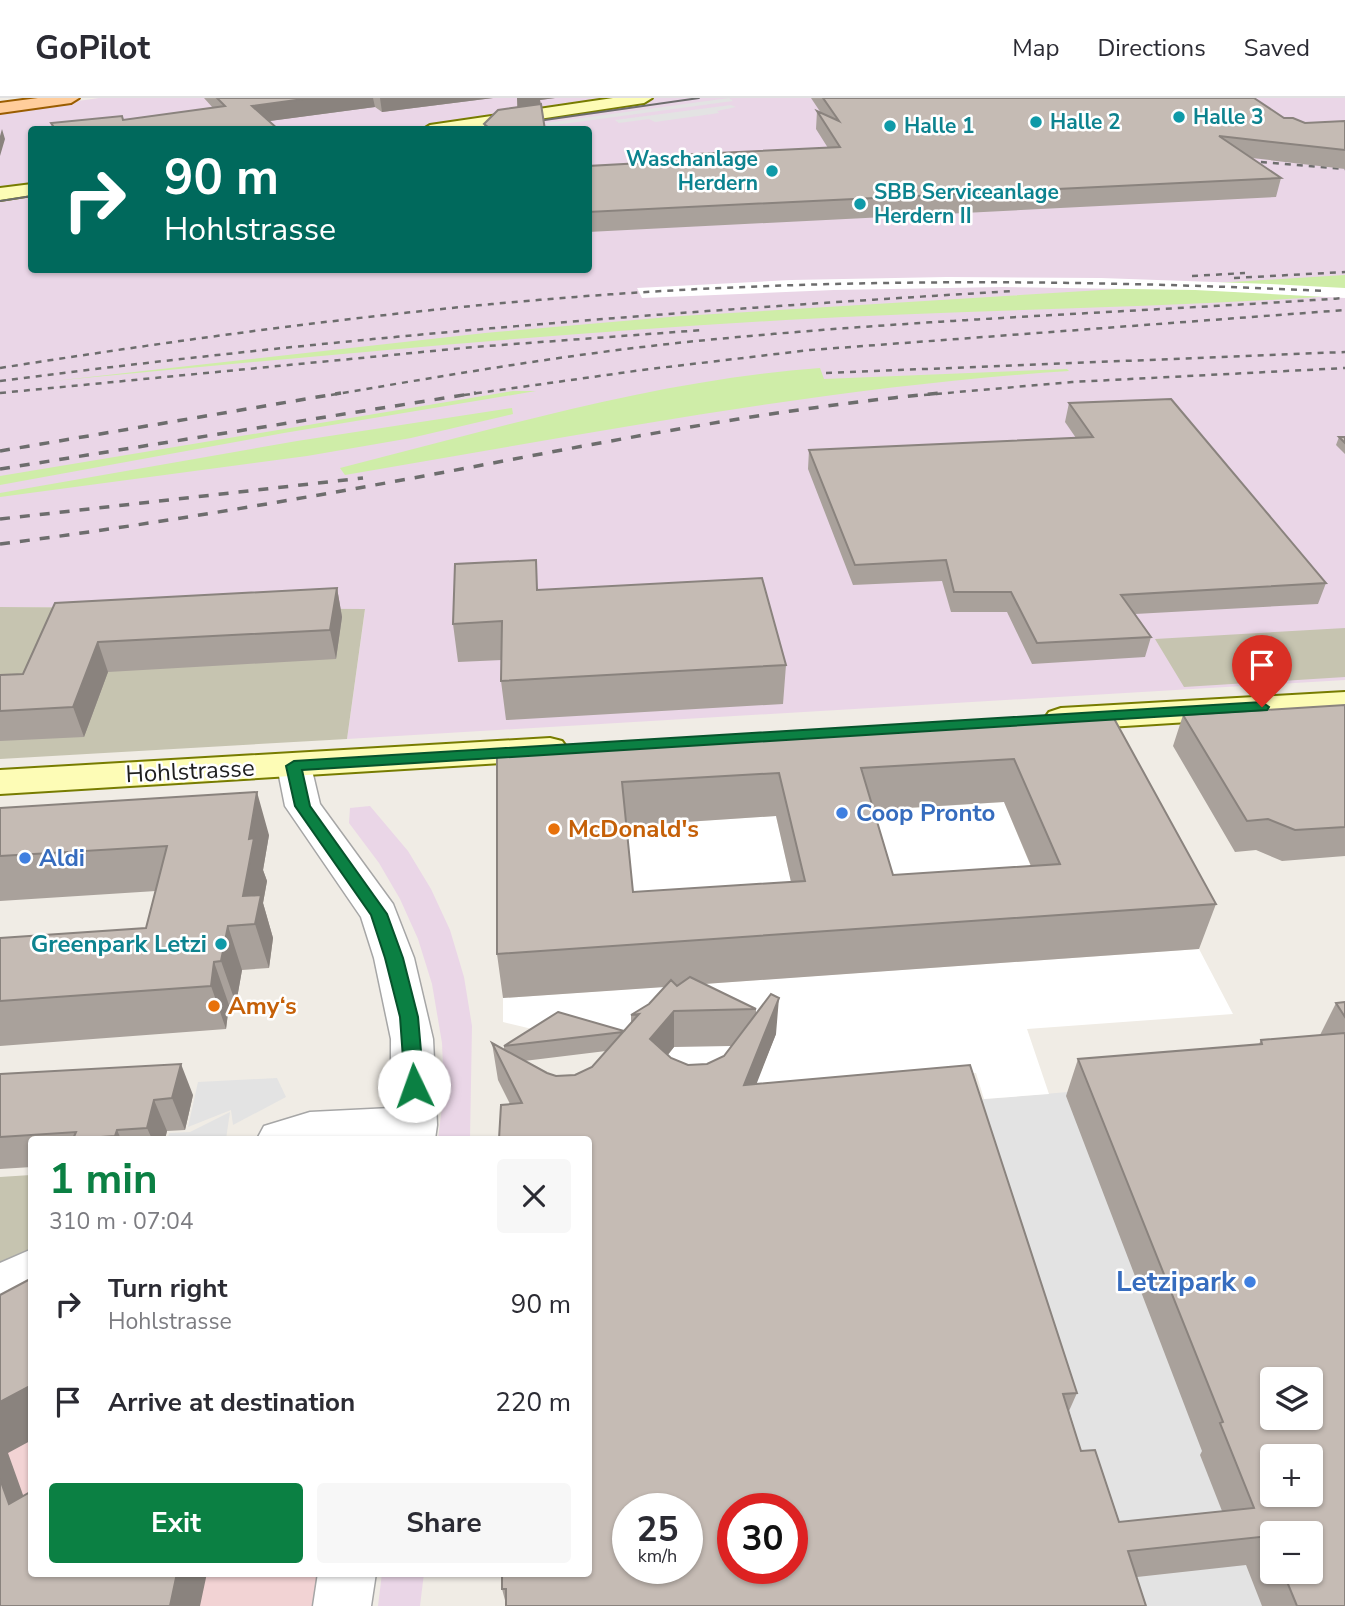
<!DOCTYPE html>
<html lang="en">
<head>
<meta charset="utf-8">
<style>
	:root { --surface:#fff; --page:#f7f7f7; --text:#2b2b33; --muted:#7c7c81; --line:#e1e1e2; --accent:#0b8043 }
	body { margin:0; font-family:"Nunito Sans",sans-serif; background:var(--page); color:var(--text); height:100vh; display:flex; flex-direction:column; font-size:26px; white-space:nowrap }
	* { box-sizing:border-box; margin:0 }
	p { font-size:23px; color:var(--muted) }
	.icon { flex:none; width:38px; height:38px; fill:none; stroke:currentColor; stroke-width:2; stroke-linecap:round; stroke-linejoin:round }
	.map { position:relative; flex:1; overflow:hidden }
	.drawer { position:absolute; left:28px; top:1038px; width:564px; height:441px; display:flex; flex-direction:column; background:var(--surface); border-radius:7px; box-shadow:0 2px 5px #0004 }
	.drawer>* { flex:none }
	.hud { position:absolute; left:28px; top:28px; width:564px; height:147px; border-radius:7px; box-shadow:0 2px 5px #0004; background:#00695c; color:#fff; overflow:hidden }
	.controls { position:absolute; left:1260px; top:1269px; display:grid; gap:14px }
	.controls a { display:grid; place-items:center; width:63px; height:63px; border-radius:7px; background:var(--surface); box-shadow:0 2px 5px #0004; font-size:35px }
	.speed { position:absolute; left:612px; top:1395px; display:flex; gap:14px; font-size:35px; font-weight:700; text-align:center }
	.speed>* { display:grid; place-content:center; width:91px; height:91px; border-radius:50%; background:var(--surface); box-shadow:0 2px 5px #0004; line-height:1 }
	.speed small { font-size:18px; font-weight:400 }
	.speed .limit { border:10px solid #d22; background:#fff; color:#111 }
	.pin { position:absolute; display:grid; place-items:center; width:60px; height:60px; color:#fff; margin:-72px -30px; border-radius:50% 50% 50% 0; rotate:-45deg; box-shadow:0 0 7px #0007 }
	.pin .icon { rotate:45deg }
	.me { position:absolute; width:77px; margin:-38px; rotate:357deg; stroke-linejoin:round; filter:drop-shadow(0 0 5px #0008) }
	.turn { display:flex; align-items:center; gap:24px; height:147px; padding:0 21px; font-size:32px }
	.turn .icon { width:91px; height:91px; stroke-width:2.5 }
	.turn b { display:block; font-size:49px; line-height:60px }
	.round { display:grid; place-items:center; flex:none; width:74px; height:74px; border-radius:7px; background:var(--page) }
	.head { display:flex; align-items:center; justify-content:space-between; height:119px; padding:0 21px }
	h1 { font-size:42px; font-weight:700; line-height:52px; color:var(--accent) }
	.action { display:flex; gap:14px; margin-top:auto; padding:14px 21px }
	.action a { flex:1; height:80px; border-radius:7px; background:var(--accent); color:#fff; font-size:28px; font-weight:700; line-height:80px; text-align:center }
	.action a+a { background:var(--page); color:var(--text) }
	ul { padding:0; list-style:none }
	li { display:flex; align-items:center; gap:21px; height:98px; padding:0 21px }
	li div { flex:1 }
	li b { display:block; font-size:26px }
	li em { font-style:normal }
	header { display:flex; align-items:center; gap:42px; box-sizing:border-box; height:98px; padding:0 35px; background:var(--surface); border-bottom:2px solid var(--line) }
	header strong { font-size:33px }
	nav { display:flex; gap:38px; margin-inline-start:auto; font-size:24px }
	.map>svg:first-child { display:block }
	.commercial { fill:#f2d3d4 }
	.industrial { fill:#ead6e7; fill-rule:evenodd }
	.construction { fill:#c6c4b0 }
	.grass { fill:#cfeda8 }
	.parking { fill:#e3e3e3; fill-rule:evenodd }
	.pier { fill:#fff }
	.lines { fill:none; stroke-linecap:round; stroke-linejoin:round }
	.street-casing { stroke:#a6a6a6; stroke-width:3 }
	.secondary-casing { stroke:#777c00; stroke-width:4 }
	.primary-casing { stroke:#9a5d00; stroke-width:4 }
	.street { fill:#fff; fill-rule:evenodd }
	.secondary { fill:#fdfcb6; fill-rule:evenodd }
	.primary { fill:#ffcd9b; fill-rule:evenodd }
	.tram { stroke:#6d6d6d; stroke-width:2 }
	.rail-far1 { stroke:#6d6d6d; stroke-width:2.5; stroke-dasharray:6 6; stroke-linecap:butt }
	.rail { stroke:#6d6d6d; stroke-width:3.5; stroke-dasharray:10 10; stroke-linecap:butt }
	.wall { fill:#a9a19b; fill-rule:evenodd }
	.shaded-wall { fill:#8a837e }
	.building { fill:#c5bbb4; stroke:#8a837e; stroke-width:2; fill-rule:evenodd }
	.route { fill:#0b8043; stroke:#07532c; stroke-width:2 }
	.culture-dot { fill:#0f9aa8; stroke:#fff; stroke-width:2.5 }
	.shop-dot { fill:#3f7fe0; stroke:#fff; stroke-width:2.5 }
	.food-dot { fill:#e8710a; stroke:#fff; stroke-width:2.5 }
	.labels { text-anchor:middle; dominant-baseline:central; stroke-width:5; stroke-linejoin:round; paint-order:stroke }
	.far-culture-label { font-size:21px; font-weight:bold; fill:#0d838f; stroke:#fff; text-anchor:start }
	.street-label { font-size:24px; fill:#1f1f1f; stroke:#fff }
	.shop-label { font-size:24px; font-weight:bold; fill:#366cbe; stroke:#fff; text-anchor:start }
	.food-label { font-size:24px; font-weight:bold; fill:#c56008; stroke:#fff; text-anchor:start }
	.culture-label { font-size:24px; font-weight:bold; fill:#0d838f; stroke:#fff; text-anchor:end }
	.near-shop-label { font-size:28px; font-weight:bold; fill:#366cbe; stroke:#fff; text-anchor:end }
</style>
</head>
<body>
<header>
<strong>GoPilot</strong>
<nav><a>Map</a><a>Directions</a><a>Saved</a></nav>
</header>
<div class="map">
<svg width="1345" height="1508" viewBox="0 0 1345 1508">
	<rect width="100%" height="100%" fill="#f0ece5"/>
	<!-- commercial -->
	<path class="commercial" d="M31 1174 32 1475H338L332 1508H0V1191Z"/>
	<!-- industrial -->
	<path class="industrial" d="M99 0H1345V582L347 641 365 512 0 509V14ZM32 32H588V172H32Z
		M370 708 408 753 431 791 450 832 464 879 472 928 470 1041H438L444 993 442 945 432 886 418 841 400 801 379 765 349 725 350 710Z
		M382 1475H424L420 1508H378Z"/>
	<!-- construction -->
	<path class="construction" d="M0 509 365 511 347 641 0 661Z
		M1345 530V579L1184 589 1155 541Z
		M31 1077V1161L0 1177V1079Z"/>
	<!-- grass -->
	<path class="grass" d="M1345 177V197C1159 211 972 211 786 222 541 236 297 260 53 283L485 235 681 218Z
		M820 270 824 281 1067 271 1069 273C825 289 586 336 345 377L340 370C498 330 656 282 820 270Z
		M513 293H536L284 335 0 387V378Z
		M512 310 513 316 411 340 307 358 0 399V395L297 343Z"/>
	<!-- parking -->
	<path class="parking" d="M729 0 733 3 548 28 545 25Z
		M731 7 736 9 717 13 719 15 655 24 649 21 619 25 615 22Z
		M277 980 286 999 233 1027 231 1012 188 1029 198 984Z
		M1079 993 1283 1508H512L588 1475V1041H527ZM628 1410H688V1470H628ZM733 1410H793V1470H733Z
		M230 1014 226 1041H168L169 1035 190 1034Z"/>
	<!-- pier -->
	<path class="pier" d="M947 179 1101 180 1270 186 1345 190V200L1195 192 1003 189 834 192 642 200 637 190 791 182Z
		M1004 704 1048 810 887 821 856 714Z
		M776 718 801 827 634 839 623 728Z
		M1199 851 1233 916 1027 931 1049 996 984 1001 976 975 761 993 673 1028 650 936 549 935 503 924V900Z"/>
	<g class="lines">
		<defs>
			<path id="street" d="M294 657 306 660 311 668 320 706 393 806 414 860 433 941 437 1027 435 1041H257L264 1028 310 1014 391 1010V941L374 860 361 819 285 708 277 668 282 660Z
				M32 1151V1198L0 1213V1165Z
				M318 1475H376L371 1508H313Z"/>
			<path id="secondary" d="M613 0H652L644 5 466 32H422L430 27Z
				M32 86V97L0 102V90Z
				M1345 594V614L1061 632 1049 628 1044 621 1049 614 1061 610Z
				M550 640 562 643 568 651 562 659 550 662 0 696V672Z"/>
			<path id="primary" d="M38 0H79L71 5 0 15V5Z"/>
		</defs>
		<!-- street casing -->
		<use href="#street" class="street-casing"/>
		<!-- secondary casing -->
		<use href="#secondary" class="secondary-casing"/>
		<!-- primary casing -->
		<use href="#primary" class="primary-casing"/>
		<!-- street -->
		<use href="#street" class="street"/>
		<!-- secondary -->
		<use href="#secondary" class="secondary"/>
		<!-- primary -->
		<use href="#primary" class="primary"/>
		<!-- tram -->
		<path class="tram" d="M475 32 699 0
			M0 103 32 98"/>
		<!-- rail-far1 -->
		<path class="rail-far1" d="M1237 62 1345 71
			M1192 178 1245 175
			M1234 180 1345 174
			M0 270C209 237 419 209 630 195 862 180 1093 182 1325 193
			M826 275 1345 254
			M0 283C337 239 675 213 1014 193
			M0 295 474 249 703 232
			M331 297C459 275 588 253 717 241 926 221 1136 214 1345 200
			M464 297 642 272 810 252 1345 212
			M924 297 1072 284 1345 270"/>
		<!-- rail -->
		<path class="rail" d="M0 353 341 295
			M0 371 476 295
			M0 421 363 380
			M0 446C142 428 283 404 424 378 595 346 767 311 941 295"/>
	</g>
	<!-- wall -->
	<path class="wall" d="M204 0H493L382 14 375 9 269 23 279 32H53L51 25 123 22 213 10Z
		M517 0H555L540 2 545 32H484V26L517 9Z
		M811 0H1254L1284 20 1305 25 1345 23V71L1252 60 1281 80 1276 99 588 134V68L657 64V58L828 50 816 31 817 13 821 15Z
		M1069 305 1326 485 1318 506 1135 516 1151 539 1145 559 1032 566 1007 514H951L942 483 853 487 808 371 809 352 1076 340 1065 324Z
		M1339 339H1345V356L1336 347Z
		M337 490 342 519 336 561 108 574 84 639 0 643V577L23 576 55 505Z
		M538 492 786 567 783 606 506 622 501 583 502 562 458 564 453 526Z
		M1345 607V758L1282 763 1256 752 1235 754 1173 648 1183 617Z
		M1111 615 1216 806 1199 851 704 886 756 911V915L776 936 756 985 1077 1295 1069 1313 1081 1353 1119 1424 1222 1413 1200 1357 1202 1353 1066 998 1078 961 1259 946 1261 942 1320 937 1336 905 1345 904V1508H1262L1246 1467 1137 1479 506 1506 502 1491 510 1006 498 982 492 945 504 952V948L624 933 631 925V917L649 906 665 889 503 900 497 856V652ZM1004 704 1031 768 893 777 874 712ZM776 718 791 784 633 794 626 728ZM731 948 724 958 707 966 688 967 671 960 668 957 674 949ZM606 953 592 969 575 977 556 978 547 975 524 963ZM1272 1435 1311 1474H1272Z
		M0 710 269 737 263 772 267 783 263 805 273 840 269 870 242 872 236 906 229 907 226 931 0 948V840L146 830 156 793 0 803Z
		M0 976 193 997 185 1032 167 1033 165 1041H32V1069L0 1071Z"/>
	<!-- shaded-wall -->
	<path class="shaded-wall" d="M311 0H373L375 9 255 25 252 8Z
		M380 0H493L382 14Z
		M517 0H555L540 2 541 8 518 11Z
		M2 31 5 41 0 58V38Z
		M337 490 342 519 336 561 330 532Z
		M98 544 108 574 84 639 73 609Z
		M257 694 269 737 263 772 267 783 263 805 273 840 269 870 255 826 243 798 249 741Z
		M228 828 242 872 236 906 221 863Z
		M214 864 229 907 226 931 211 888Z
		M779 900 776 936 742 1023 744 987Z
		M674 913V949L651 977 650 941Z
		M181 966 193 997 185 1032 172 1000Z
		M154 1002 167 1033 165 1041H152L147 1030Z
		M117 1032 121 1041H116L115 1038Z
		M32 1287V1342L8 1355 32 1422 9 1406 0 1381V1304Z
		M177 1475H207L200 1508H170Z"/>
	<!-- building -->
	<path class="building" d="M217 0H311L252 8 279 32H56L51 25 122 18 123 22 225 8Z
		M823 0H1254L1284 20H1293L1305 25 1345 23V52L1219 38 1281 80 588 114V68L660 64 657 58 840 49 817 13 839 23Z
		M541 6 545 32H492L484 26 498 12Z
		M1171 301 1326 485 1121 497 1151 539 1037 545 1011 494H954L946 462 855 467 809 352 1093 339 1069 305Z
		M1339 339H1345V345Z
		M536 462 537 492 762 480 786 567 501 583 502 523 453 526 455 466Z
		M337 490 330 532 98 544 73 609 0 613V577L23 576 55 505Z
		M1345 607V729L1295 732 1268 721 1247 723 1183 617Z
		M1111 615 1216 806 497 856V652ZM1014 661 1060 766 893 777 861 670ZM779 675 805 783 633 794 622 684Z
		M257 694 249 741 254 740 243 798 261 797 255 826 228 828 221 863 214 864 211 888 0 903V840L146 830 167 748 0 758V710Z
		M690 879 756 911 674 913 650 941 671 960 688 967 707 966 724 958 771 896 779 900 744 987 970 967 1077 1295 1063 1296 1081 1353 1095 1352 1119 1424 1254 1410 1220 1325 1223 1324 1078 961 1262 946 1261 942 1345 935V1508H1297L1283 1474H1311V1435H1272V1447L1269 1438 1128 1453 1146 1508H506V1491H502V1475H588V1041H499L501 1007 522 1005 492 945 547 975 556 978 575 977 592 969 639 916 631 917 649 906 671 882 677 888ZM1272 1281H1311V1320H1272ZM1272 1358H1311V1396H1272ZM628 1410H688V1470H628ZM733 1410H793V1470H733Z
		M1345 904V919L1336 905Z
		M558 914 624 933 623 934 504 948Z
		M181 966 172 1000 154 1002 147 1030 117 1032 115 1038 73 1041 76 1034 0 1039V976Z
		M32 1180V1287L0 1304V1197Z
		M0 1381 9 1406 32 1393V1475H177L170 1508H0Z"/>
	<!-- route -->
	<path class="route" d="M1262 604 1269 609 1267 612 302 672 310 708 387 816 403 860 418 919 424 988 421 994 414 996 408 994 405 988 400 919 385 860 371 817 295 708 286 668 294 663Z"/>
	<!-- markers -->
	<g class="culture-dot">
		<circle cx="1179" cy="19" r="7"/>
		<circle cx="1036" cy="24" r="7"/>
		<circle cx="890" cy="28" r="7"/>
		<circle cx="772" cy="73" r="7"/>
		<circle cx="860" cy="106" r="7"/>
		<circle cx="221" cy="846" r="7"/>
	</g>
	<g class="shop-dot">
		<circle cx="842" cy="715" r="7"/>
		<circle cx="25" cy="760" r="7"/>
		<circle cx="1250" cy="1184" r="7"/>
	</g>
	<g class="food-dot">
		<circle cx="554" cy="731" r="7"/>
		<circle cx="214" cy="908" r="7"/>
	</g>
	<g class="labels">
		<!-- far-culture labels -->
		<g class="far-culture-label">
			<text x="1193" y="19">Halle 3</text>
			<text x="1050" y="24">Halle 2</text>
			<text x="904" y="28">Halle 1</text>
			<text x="758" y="61" text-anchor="end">Waschanlage<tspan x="758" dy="24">Herdern</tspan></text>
			<text x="874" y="94">SBB Serviceanlage<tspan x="874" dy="24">Herdern II</tspan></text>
		</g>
		<!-- street labels -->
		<g class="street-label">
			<text transform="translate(190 673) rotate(-3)">Hohlstrasse</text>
		</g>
		<!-- shop labels -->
		<g class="shop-label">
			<text x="856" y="715">Coop Pronto</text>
			<text x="39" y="760">Aldi</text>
		</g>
		<!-- food labels -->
		<g class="food-label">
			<text x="568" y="731">McDonald's</text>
			<text x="228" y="908">Amy‘s</text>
		</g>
		<!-- culture labels -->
		<g class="culture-label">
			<text x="207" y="846">Greenpark Letzi</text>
		</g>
		<!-- near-shop labels -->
		<g class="near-shop-label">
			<text x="1236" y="1184">Letzipark</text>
		</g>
	</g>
</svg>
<div class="controls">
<a><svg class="icon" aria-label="layers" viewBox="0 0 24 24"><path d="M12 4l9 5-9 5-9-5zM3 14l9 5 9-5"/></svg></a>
<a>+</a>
<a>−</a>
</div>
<div class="speed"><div>25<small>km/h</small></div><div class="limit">30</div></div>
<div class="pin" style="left:1262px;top:609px;background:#d93025"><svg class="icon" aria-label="arrive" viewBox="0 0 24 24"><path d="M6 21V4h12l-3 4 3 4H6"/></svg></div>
<svg class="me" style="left:414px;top:988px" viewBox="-20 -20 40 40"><circle r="19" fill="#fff"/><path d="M0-13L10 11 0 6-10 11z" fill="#0b8043"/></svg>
<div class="hud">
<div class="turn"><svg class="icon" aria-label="right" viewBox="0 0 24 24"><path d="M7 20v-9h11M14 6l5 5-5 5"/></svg><div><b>90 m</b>Hohlstrasse</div></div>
</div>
<section class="drawer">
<div class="head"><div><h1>1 min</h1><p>310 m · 07:04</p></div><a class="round"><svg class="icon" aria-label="close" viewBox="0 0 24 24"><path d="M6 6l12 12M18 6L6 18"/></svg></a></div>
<ul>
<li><svg class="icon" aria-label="right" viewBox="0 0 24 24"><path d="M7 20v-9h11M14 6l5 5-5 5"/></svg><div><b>Turn right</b><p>Hohlstrasse</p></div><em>90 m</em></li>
<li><svg class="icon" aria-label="arrive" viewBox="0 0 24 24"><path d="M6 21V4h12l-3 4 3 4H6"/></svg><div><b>Arrive at destination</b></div><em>220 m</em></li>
</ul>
<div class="action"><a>Exit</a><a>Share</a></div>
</section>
</div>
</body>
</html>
